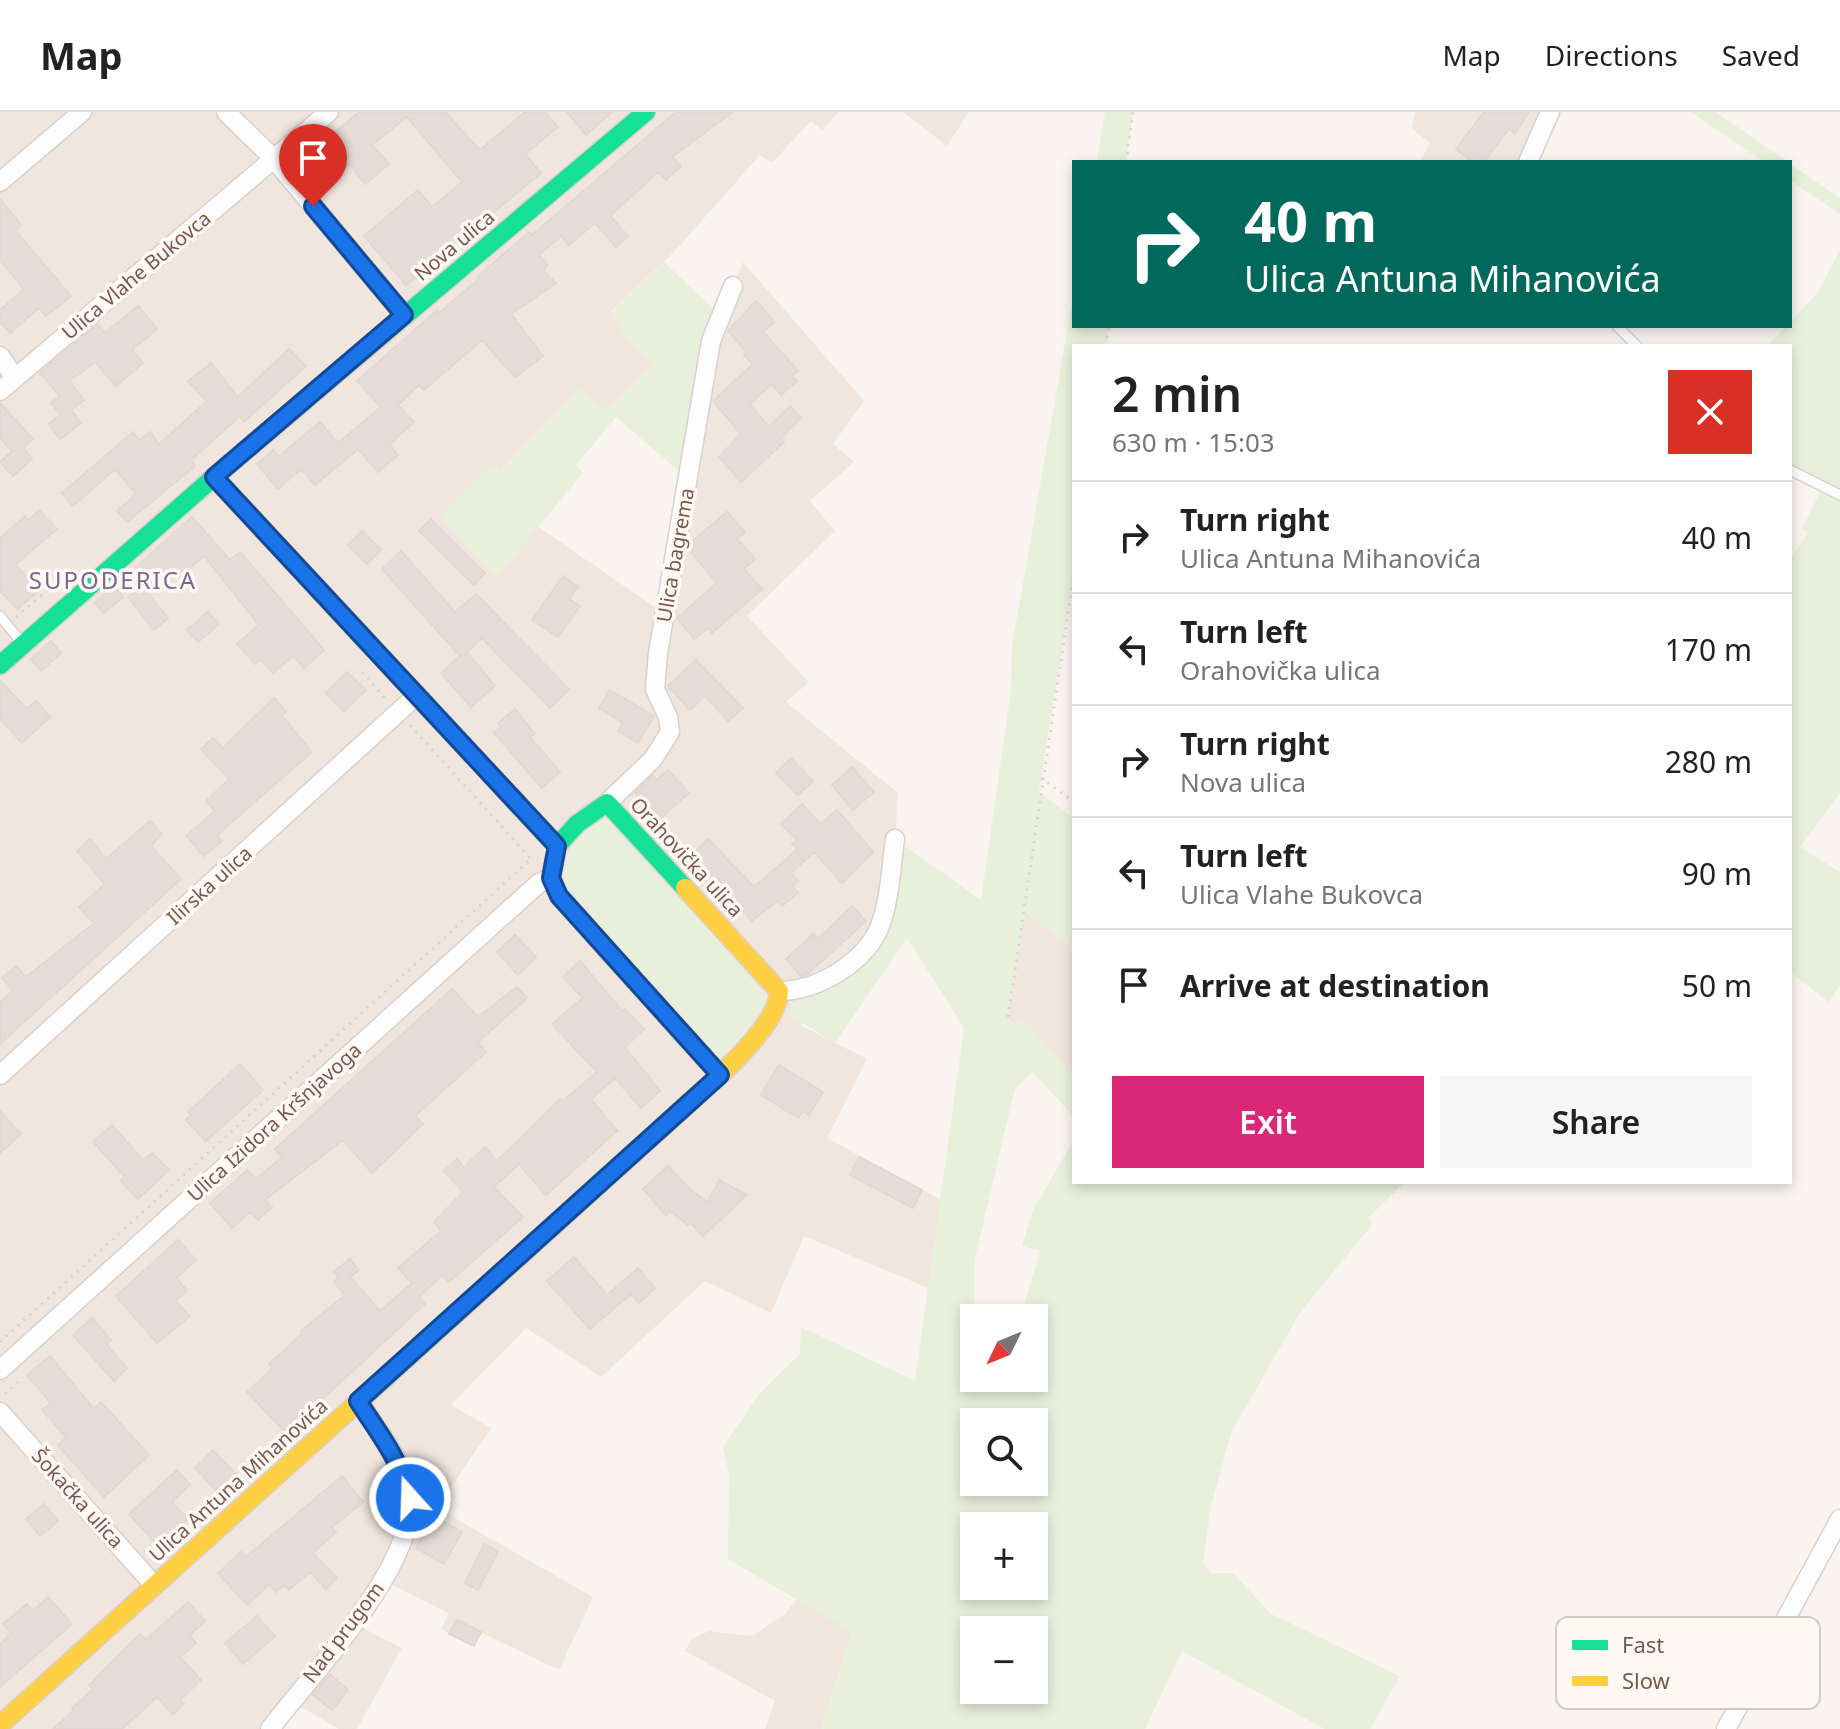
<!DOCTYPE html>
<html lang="en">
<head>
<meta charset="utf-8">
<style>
	:root { --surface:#fff; --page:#f6f6f6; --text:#222; --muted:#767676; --line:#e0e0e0; --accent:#db2777 }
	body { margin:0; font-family:"Noto Sans",sans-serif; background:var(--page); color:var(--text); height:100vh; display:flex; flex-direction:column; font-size:30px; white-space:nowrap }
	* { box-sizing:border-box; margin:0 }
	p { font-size:26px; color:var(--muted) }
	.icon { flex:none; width:44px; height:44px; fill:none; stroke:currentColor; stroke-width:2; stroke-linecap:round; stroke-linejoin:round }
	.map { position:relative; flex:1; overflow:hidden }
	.drawer { position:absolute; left:1072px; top:232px; width:720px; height:840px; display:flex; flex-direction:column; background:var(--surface); border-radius:0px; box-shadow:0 4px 12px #0003 }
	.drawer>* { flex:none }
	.hud { position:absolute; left:1072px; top:48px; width:720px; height:168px; border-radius:0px; box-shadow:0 4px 12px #0003; background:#00695c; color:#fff; overflow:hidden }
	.needle { width:52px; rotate:227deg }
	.controls { position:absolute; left:960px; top:1192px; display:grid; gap:16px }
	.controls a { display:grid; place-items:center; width:88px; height:88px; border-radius:0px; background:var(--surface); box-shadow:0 4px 12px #0003; font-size:40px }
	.pin { position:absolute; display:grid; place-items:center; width:68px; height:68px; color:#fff; margin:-82px -34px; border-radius:50% 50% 50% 0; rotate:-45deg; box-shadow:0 0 8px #0007 }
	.pin .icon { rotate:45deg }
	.me { position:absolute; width:88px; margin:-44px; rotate:340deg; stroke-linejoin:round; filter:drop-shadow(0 0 6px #0008) }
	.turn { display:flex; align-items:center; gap:28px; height:168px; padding:0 40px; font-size:36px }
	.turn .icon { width:104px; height:104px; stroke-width:2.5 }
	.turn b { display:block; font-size:56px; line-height:68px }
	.round { display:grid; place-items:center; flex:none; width:84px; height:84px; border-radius:0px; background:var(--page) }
	.overview { display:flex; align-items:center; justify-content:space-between; height:136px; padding:0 40px }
	h1 { font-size:48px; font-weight:600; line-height:60px }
	.cta { display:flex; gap:16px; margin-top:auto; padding:16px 40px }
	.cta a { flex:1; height:92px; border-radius:0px; background:var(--accent); color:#fff; font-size:32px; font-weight:600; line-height:92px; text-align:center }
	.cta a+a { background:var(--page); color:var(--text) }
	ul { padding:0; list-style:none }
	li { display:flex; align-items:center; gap:24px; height:112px; padding:0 40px; border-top:2px solid var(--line) }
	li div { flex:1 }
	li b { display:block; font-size:30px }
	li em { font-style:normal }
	header { display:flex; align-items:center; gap:48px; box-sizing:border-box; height:112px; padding:0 40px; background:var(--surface); border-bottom:2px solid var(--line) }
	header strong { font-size:38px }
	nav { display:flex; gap:44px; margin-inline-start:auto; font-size:28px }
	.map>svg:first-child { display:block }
	.residential { fill:#f1e6de }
	.green { fill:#e8efdb; fill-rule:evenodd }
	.building { fill:#e6dcd7; stroke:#e2d7d2; stroke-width:2 }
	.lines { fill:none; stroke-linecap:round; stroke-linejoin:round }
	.lane-casing { stroke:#d9d1cd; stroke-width:12 }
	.street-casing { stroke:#d9d1cd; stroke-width:21 }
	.fast-casing { stroke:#d9d0cb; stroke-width:21 }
	.slow-casing { stroke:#d9d0cb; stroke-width:21 }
	.path { stroke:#dbd2d0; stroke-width:3; stroke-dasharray:2 6; stroke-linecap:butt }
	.lane { stroke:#fefdfd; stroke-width:9 }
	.street { stroke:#fefdfd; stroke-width:18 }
	.fast { stroke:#16e098; stroke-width:18 }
	.slow { stroke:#ffcf43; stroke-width:18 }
	.route-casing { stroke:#114b97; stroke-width:20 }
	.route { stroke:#1a73e8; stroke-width:14 }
	.labels { text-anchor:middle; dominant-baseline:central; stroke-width:7; stroke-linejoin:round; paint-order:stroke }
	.street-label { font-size:20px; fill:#79584e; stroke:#fff9f3 }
	.quarter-label { font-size:24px; letter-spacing:2px; fill:#7f6694; stroke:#fff9f3 }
	.key { fill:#fff9f3; stroke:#d7c9c2; stroke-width:2 }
	.key-label { font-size:22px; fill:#79584e }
</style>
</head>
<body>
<header>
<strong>Map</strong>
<nav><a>Map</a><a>Directions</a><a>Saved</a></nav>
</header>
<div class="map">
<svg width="1840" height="1617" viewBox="0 0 1840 1617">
	<rect width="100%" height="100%" fill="#f9f4f0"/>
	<!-- residential -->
	<path class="residential" d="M0 0H839L822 18 811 9 772 51 760 43 674 140 611 200 623 221 653 251 605 298 577 277 500 360 493 353 496 466 537 414 665 502 711 229 743 150 864 289 833 332 854 350 810 389 835 419 747 504 809 570 786 590 898 681 895 727 880 814 800 913 867 947 827 1026 941 1088 928 1176 804 1124 771 1201 705 1169 601 1265 526 1216 451 1293 491 1316 437 1396 593 1485 559 1558 482 1521 474 1534 449 1522 441 1517 449 1501 383 1468 353 1511 402 1536 357 1617H339L291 1589 270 1617H0Z
		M903 0H969L947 34Z
		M1415 0H1550L1528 50H1420L1430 31 1412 17Z
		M1025 800 1074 837V963L1025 909 1012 911 1008 905Z
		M798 1486 852 1520 821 1617H765L775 1589 685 1539 692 1527 709 1519 752 1524 785 1502Z"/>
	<!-- green -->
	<path class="green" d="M1105 0H1133L1126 50H1097Z
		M1691 0H1716L1788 50H1764Z
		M1790 52 1840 86V102L1790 68Z
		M1840 138V681L1800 735 1840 760V873L1829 890 1790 860V447L1808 421 1802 416 1822 377 1790 358V234H1767L1817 182Z
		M664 150 721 204 688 367 616 305 576 353 583 361 496 466 440 404 492 352 501 360 577 276 605 298 652 251 623 221 611 201Z
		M1074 180V214H1109L1106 234H1074V461L1039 679 1074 707V837L1025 800 1008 905 1012 911 1025 909 1074 963V1005L1033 960 1015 976 975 1146 974 1266H990L994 1273 1001 1272 1003 1266H1034V1206H1020L1040 1139 1022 1134 1033 1098 1074 1028V1070H1405L1369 1105 1372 1113 1301 1199 1231 1321 1211 1394 1203 1450 1210 1461H1233L1271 1502 1400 1564 1370 1617H1325L1182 1539 1145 1617H821L852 1520 728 1447 729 1362 723 1335 760 1281 800 1242 801 1215 915 1269 964 916 907 826 835 931 788 902 791 889 799 879 873 827 895 727 981 788 1011 578 1012 534ZM974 1310H1034V1370H974ZM974 1414H1034V1474H974ZM974 1518H1034V1578H974Z
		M607 702 768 885 736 937 719 946 565 773C563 731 577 727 607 702Z"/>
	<!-- building -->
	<path class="building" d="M359 0H445L480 38 525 0H545L558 15 525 42 541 61 406 173 364 124 418 78 432 95 462 70 407 5 372 33 389 52 365 72 349 52 323 74 302 48Z
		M567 0H612L586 23Z
		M676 0H732L672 45 681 54 666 68 658 60 610 104 628 124 616 135 595 111 569 133 561 124 539 143 548 153 543 158 556 171 511 202 543 244 515 265 482 228 424 278 419 273 398 293 414 310 389 333 398 343 378 360 358 337 315 373 301 357 278 377 257 352 273 338 278 345 320 310 338 331 381 295 357 269 437 198 439 201 480 166 478 164 529 120 532 123Z
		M1484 0H1529L1515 21 1509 17 1484 50H1473L1456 37Z
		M0 87 21 113 15 118 71 184 46 204 39 196 10 221 0 210V198L24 177 0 148Z
		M756 189 775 210 763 220 798 259 792 264 797 269 781 283 772 272 750 292 769 315 790 294 801 306 781 326 784 330 741 370 719 345 741 322 713 289 753 252 744 243 747 240 728 219Z
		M138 194 157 217 132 238 143 251 116 274 95 250 69 269 84 288 71 298 81 311 60 327 48 312 60 303 51 291 60 284 40 261 97 212 105 221Z
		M289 237 306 254 244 310 240 304 191 348 195 354 127 410 117 399 136 382 115 357 73 394 62 381 133 320 139 328 150 320 159 332 207 289 188 269 211 251 238 285Z
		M0 291 33 327 23 336 32 347 13 364 0 350 12 339 0 326Z
		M39 398 57 417 15 453 39 478 18 497 0 479V426L25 404 28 409Z
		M727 400 745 420 737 427 755 447 744 457 762 477 712 521 708 516 694 527 677 506 717 471 688 437 689 432Z
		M192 405 230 448 240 440 324 538 304 556 293 544 273 561 260 547 255 552 237 532 259 513 204 444 180 465 176 461 157 478 136 455Z
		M431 407 485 461 474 473 419 419Z
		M362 419 381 438 367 452 348 433Z
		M401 439 455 500 476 482 569 577 550 596 482 526 467 540 495 574 471 595 441 561 460 544 382 457Z
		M563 464 578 475 569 487 580 494 558 525 532 508Z
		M142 473 168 506 154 518 128 485Z
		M114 474 123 485 104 501 95 491Z
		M208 500 219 512 198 530 187 518Z
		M51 529 61 541 41 559 31 547Z
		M696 548 743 596 728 609 705 584 690 598 668 574Z
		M347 560 366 578 344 600 326 581Z
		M0 569 27 597 36 589 50 605 22 631 0 607Z
		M610 578 654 604 638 631 618 619 623 611 599 596Z
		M274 586 286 600 282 604 312 640 217 723 222 729 204 744 186 724 215 699 206 689 229 667 201 637 213 626 223 636Z
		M515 597 535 622 530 625 560 660 542 676 494 621 501 615 498 611Z
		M791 646 813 669 798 683 776 661Z
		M852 655 874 680 853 698 832 673Z
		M668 658 689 681 659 708 635 681 653 663 657 668Z
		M802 692 820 712 837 698 873 740 842 771 814 740 791 761 798 769 792 774 798 781 782 794 777 789 752 809 692 742 708 727 754 775 798 737 792 732 797 728 781 712Z
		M150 709 162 722 151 734 181 767 0 932V890L13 878 2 866 16 854 26 865 94 811 79 795 105 772 77 739 90 727 106 747Z
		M852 794 866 809 809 861 801 864 786 847 813 822 818 827Z
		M515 823 536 845 518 863 497 840Z
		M580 849 622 899 625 897 644 917 625 935 660 979 641 996 615 966 591 987 617 1019 546 1083 519 1052 494 1075 523 1105 449 1170 442 1163 419 1185 425 1192 286 1321 247 1280 273 1256 269 1252 302 1222 301 1219 345 1183 334 1170 339 1166 333 1160 350 1147 359 1158 350 1165 380 1199 412 1171 398 1156 441 1119 434 1110 463 1080 444 1059 457 1047 464 1055 485 1035 497 1049 560 987 563 989 597 960 552 912 583 886 563 865Z
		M517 875 527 886 478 930 486 940 415 1004 423 1012 372 1061 343 1028 265 1088 272 1095 258 1108 250 1100 232 1116 210 1091 247 1058 256 1067 282 1045 275 1037 452 877 478 905Z
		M240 952 263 978 206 1029 186 1008 191 1003 188 1000Z
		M779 953 823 980 809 1003 803 999 798 1006 761 983Z
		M0 999 21 1022 0 1041Z
		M112 1013 143 1048 152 1041 169 1058 138 1087 121 1069 125 1065 93 1030Z
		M859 1045 922 1078 913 1096 850 1063Z
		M668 1054 692 1079 708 1090 719 1068 747 1083 703 1124 691 1111 688 1113 670 1099 666 1103 643 1077Z
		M178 1128 196 1148 176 1166 187 1178 175 1189 190 1204 157 1231 116 1184Z
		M574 1145 607 1183 638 1156 655 1176 639 1191 631 1182 590 1217 547 1169Z
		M92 1206 111 1228 106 1232 127 1256 114 1269 73 1223Z
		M50 1244 94 1297 101 1290 149 1343 104 1385 58 1333 66 1325 42 1298 51 1291 27 1263Z
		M213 1338 236 1362 218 1380 195 1356Z
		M177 1358 190 1373 172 1390 188 1407 158 1434 129 1402Z
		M342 1364 363 1390 332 1415 336 1420 313 1441 337 1466 326 1477 310 1460 289 1478 284 1473 276 1480 269 1472 247 1493 218 1461 241 1440 246 1445Z
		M44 1392 58 1409 40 1424 26 1407Z
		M434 1404 462 1420 444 1452 416 1436Z
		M484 1432 498 1439 478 1478 465 1471Z
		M48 1485 72 1512 0 1575V1532L11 1522 3 1512 27 1492 33 1499Z
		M188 1490 205 1509 190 1523 196 1531 180 1545 201 1568 180 1588 184 1592 173 1602 157 1585 122 1617H53L74 1598 72 1596 93 1577 89 1573 140 1522 146 1528Z
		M257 1504 275 1524 243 1552 225 1531Z
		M457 1508 481 1520 474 1534 449 1522Z
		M330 1562 348 1578 332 1598 313 1583Z"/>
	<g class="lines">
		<defs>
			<path id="lane" d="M1617 214 1637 234
				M1790 358 1840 383
				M0 504 22 531"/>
			<path id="street" d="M226 0 273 46 404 203
				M1528 50 1550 0
				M0 70 82 0
				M0 244 15 266
				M0 279 329 0
				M607 691 653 647 670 620 668 605 655 577 658 541 711 229 733 174
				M779 879C817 879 865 851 880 814 890 787 891 755 895 727
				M0 963 417 583
				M0 1258 539 771 551 766
				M0 1300 154 1473
				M270 1617C310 1564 418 1452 409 1385 405 1350 377 1318 358 1289
				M1726 1617 1840 1407"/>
			<path id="fast" d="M214 365 557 734 551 766 559 784 634 868
				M0 553 214 365 646 0
				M557 734 577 712 607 691 685 776
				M366 1283 720 963"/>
			<path id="slow" d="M634 868 720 963C739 945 779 906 779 879L685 776
				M0 1613 366 1283"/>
		</defs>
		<!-- lane casing -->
		<use href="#lane" class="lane-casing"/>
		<!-- street casing -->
		<use href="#street" class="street-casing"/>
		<!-- fast casing -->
		<use href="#fast" class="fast-casing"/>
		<!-- slow casing -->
		<use href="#slow" class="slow-casing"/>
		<!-- path -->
		<path class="path" d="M1126 50 1133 0
			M1106 234 1109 214
			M16 505 50 476
			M362 560 386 587
			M1041 666 1074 690
			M1008 905 1074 461
			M0 1230 531 747 410 613
			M5 1282 23 1265"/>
		<!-- lane -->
		<use href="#lane" class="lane"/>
		<!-- street -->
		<use href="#street" class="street"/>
		<!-- fast -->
		<use href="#fast" class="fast"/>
		<!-- slow -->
		<use href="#slow" class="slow"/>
	</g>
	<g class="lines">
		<defs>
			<path id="route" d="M313 94 404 203 214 365 557 734 551 766 559 784 720 963 358 1289C378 1320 401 1349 410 1386"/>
		</defs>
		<!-- route casing -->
		<use href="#route" class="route-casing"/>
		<!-- route -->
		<use href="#route" class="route"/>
	</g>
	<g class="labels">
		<!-- street labels -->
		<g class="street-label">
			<text transform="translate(454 133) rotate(-40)">Nova ulica</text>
			<text transform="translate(136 163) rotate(-40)">Ulica Vlahe Bukovca</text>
			<text transform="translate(675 443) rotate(-80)">Ulica bagrema</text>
			<text transform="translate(687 745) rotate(47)">Orahovička ulica</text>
			<text transform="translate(209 773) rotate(-42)">Ilirska ulica</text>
			<text transform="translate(274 1010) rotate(-42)">Ulica Izidora Kršnjavoga</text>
			<text transform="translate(238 1368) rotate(-42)">Ulica Antuna Mihanovića</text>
			<text transform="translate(78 1386) rotate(48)">Šokačka ulica</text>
			<text transform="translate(343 1520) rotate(-53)">Nad prugom</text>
		</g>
		<!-- quarter labels -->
		<g class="quarter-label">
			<text x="113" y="467">SUPODERICA</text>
		</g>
	</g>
	<!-- legend -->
	<rect x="1556" y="1505" width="264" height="92" rx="12" class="key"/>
	<rect x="1572" y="1528" width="36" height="10" fill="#16e098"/>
	<rect x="1572" y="1564" width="36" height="10" fill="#ffcf43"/>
	<g class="key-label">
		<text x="1622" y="1541">Fast</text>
		<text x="1622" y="1577">Slow</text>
	</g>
</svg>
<div class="controls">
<a><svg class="needle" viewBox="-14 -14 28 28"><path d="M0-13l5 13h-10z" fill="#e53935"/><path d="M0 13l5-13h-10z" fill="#767676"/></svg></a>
<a><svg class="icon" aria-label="search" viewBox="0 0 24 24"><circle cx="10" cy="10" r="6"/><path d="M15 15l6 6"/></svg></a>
<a>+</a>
<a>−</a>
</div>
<div class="pin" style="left:313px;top:94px;background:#d93025"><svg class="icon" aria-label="arrive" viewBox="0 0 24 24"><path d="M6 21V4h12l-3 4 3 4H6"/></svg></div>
<svg class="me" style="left:410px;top:1386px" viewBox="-20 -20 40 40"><circle r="17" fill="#1a73e8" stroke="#fff" stroke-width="3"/><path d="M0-11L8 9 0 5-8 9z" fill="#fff"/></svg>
<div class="hud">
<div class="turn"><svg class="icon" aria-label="right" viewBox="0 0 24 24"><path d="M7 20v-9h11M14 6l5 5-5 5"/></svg><div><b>40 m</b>Ulica Antuna Mihanovića</div></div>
</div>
<section class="drawer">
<div class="overview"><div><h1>2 min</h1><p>630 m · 15:03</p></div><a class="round" style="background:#d93025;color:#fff"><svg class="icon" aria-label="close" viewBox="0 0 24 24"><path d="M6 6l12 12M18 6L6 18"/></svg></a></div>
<ul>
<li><svg class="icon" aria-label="right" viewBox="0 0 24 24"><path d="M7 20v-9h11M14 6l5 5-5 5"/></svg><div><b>Turn right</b><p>Ulica Antuna Mihanovića</p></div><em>40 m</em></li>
<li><svg class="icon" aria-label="left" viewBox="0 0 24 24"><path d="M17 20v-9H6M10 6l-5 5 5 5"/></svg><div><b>Turn left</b><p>Orahovička ulica</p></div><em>170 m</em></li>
<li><svg class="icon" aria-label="right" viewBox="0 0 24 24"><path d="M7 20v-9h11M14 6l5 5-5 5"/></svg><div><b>Turn right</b><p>Nova ulica</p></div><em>280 m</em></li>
<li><svg class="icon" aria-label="left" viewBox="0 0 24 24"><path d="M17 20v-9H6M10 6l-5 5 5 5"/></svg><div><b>Turn left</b><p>Ulica Vlahe Bukovca</p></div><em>90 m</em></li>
<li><svg class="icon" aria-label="arrive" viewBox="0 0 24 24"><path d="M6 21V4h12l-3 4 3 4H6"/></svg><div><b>Arrive at destination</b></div><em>50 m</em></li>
</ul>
<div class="cta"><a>Exit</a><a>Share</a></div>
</section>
</div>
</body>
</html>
